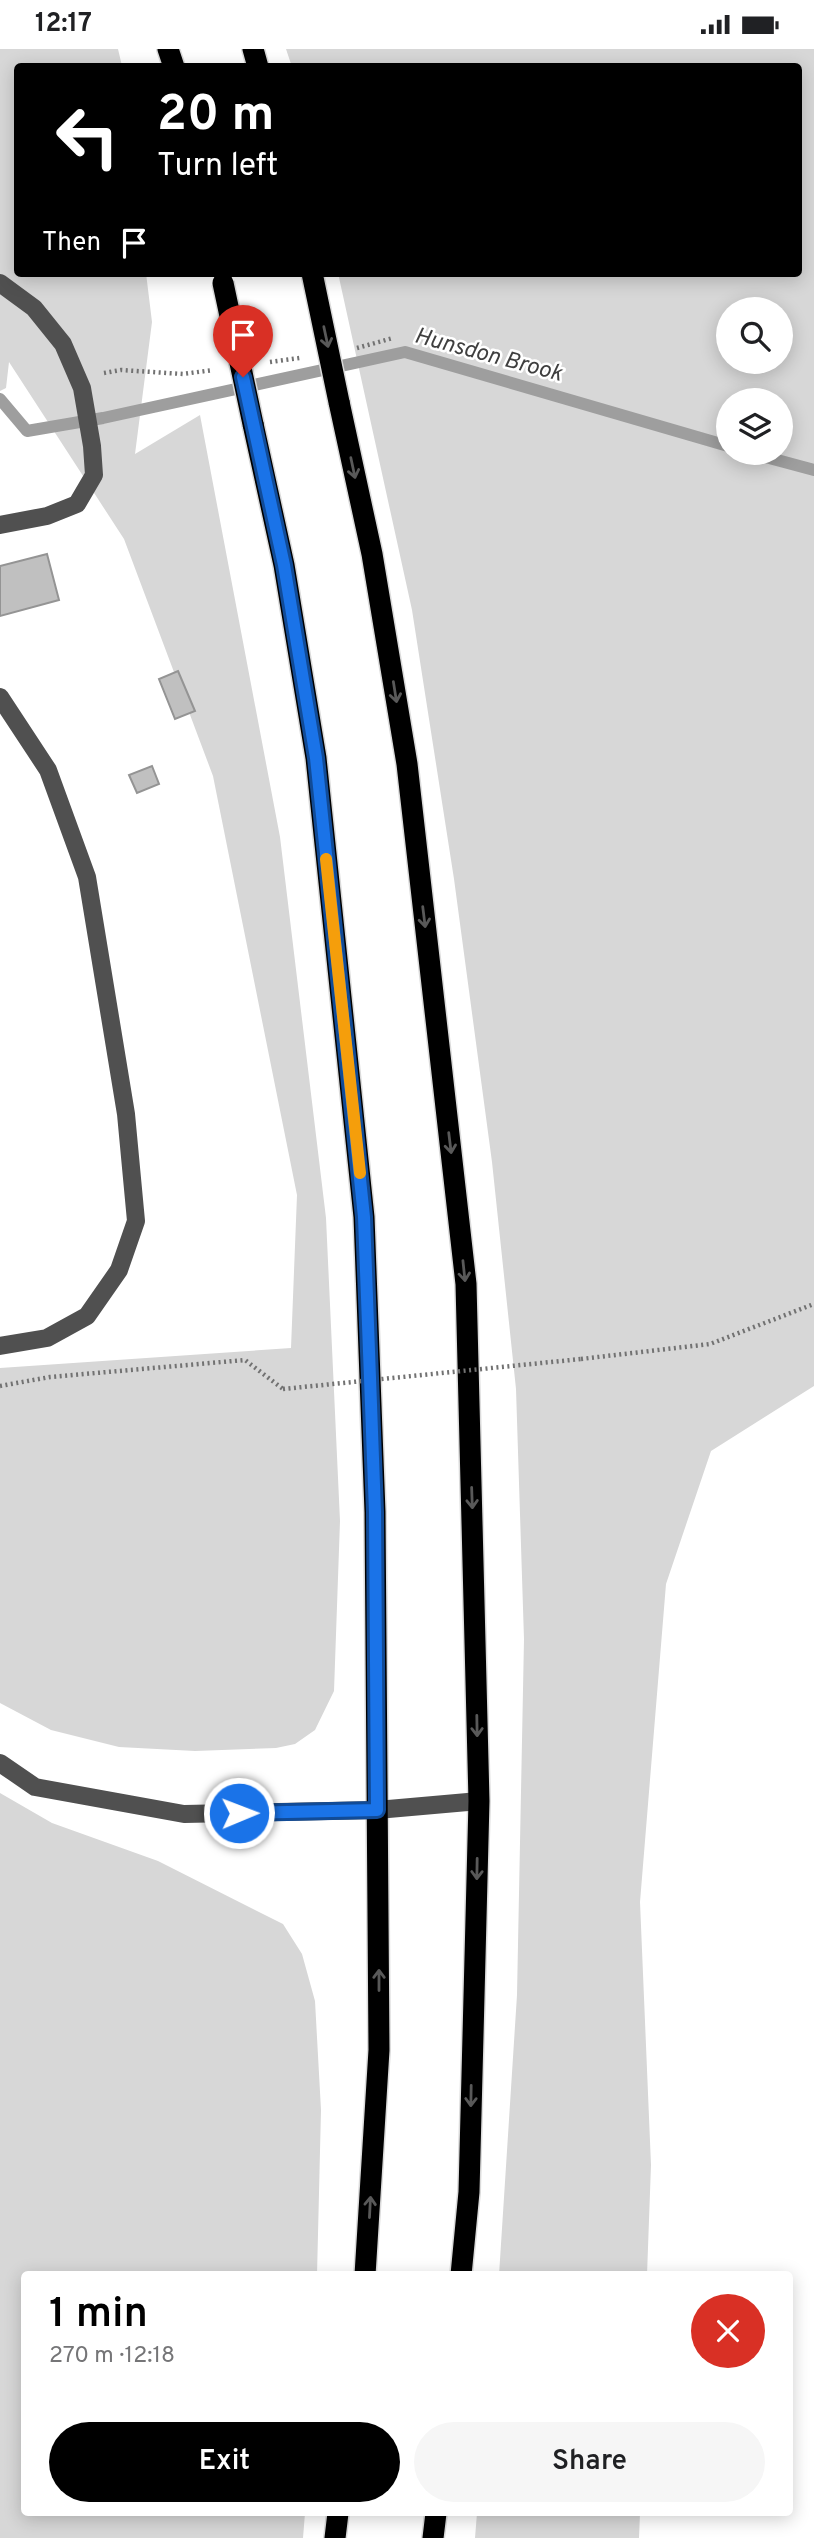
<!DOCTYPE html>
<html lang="en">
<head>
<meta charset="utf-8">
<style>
	:root { --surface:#fff; --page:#f6f6f6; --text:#202124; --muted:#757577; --accent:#000 }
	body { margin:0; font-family:Overpass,sans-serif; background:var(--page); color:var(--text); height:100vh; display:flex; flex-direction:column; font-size:26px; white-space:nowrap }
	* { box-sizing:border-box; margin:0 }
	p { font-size:23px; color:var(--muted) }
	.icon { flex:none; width:38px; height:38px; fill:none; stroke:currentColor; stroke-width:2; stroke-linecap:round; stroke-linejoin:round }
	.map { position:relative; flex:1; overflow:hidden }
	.sheet { position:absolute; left:21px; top:2222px; width:772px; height:245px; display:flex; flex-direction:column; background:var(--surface); border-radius:7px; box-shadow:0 4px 18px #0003 }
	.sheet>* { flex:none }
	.banner { position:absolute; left:14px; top:14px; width:788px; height:214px; border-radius:7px; box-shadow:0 4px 18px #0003; background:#000; color:#fff; overflow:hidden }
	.fabs { position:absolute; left:716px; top:248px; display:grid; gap:14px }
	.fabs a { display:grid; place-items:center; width:77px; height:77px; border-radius:50%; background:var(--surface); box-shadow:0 4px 18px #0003; font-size:35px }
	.pin { position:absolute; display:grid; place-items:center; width:60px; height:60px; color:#fff; margin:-72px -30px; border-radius:50% 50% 50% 0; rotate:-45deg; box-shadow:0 0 7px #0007 }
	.pin .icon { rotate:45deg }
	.me { position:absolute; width:77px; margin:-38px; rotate:89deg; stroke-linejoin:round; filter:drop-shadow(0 0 5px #0008) }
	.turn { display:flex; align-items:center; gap:24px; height:147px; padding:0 28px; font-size:32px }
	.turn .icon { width:91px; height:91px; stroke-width:2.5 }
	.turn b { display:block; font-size:49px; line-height:60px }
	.then { display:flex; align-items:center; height:66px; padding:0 28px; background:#0003; gap:14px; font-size:26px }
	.round { display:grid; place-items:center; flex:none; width:74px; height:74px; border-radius:37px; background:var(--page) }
	.head { display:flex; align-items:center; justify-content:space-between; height:119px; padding:0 28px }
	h1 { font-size:42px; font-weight:600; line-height:52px; color:var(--accent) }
	.button { display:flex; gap:14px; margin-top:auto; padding:14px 28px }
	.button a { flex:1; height:80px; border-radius:42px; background:var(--accent); color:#fff; font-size:28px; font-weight:600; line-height:80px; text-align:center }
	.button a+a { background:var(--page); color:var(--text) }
	.status { display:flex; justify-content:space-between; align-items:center; height:49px; padding:0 35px; background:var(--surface); direction:ltr }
	.status svg { height:19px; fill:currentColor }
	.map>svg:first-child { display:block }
	.green { fill:#d7d7d7; fill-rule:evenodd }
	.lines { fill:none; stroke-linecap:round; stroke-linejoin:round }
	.stream { stroke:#9e9e9e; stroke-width:12 }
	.building { fill:#c0c0c0; stroke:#949494; stroke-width:2 }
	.highway-casing { stroke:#dbdbdb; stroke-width:24 }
	.path { stroke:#727272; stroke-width:4.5; stroke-dasharray:2 3.5; stroke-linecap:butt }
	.minor { stroke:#505050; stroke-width:18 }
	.highway { stroke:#000; stroke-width:21 }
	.highway-bridge-casing { stroke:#dbdbdb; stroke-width:24; stroke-linecap:butt }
	.path-bridge { stroke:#727272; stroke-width:4.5; stroke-dasharray:2 3.5; stroke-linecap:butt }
	.highway-bridge { stroke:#000; stroke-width:21 }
	.oneway { stroke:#595959 }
	.route-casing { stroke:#114b97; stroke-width:18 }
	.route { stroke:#1a73e8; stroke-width:12 }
	.slow { stroke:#f59e0b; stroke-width:12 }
	.labels { text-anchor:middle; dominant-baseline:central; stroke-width:5; stroke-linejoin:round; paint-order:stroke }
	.water-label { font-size:23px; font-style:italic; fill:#3f3f3f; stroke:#fff }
</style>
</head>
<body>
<div class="status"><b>12:17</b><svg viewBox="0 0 49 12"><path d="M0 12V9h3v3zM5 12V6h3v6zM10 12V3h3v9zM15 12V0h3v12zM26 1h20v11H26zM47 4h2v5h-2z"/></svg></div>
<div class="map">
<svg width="814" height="2489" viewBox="0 0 814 2489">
	<rect width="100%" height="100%" fill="#fff"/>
	<!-- green -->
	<path class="green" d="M0 0H118L122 17 18 18V224H146L152 273 135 405 200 366 280 788 326 1169 340 1472 334 1642 315 1681 295 1695 276 1699 195 1702 119 1698 51 1681 0 1654V1319L291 1299 297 1146 213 727 124 490 9 313 6 339 0 342Z
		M286 0H814V1337L711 1402 666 1535 640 1853 651 2116 647 2226H499L517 1946 524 1590 516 1340 492 1113 454 830 412 561 338 224H798V18H292ZM728 261H780V313H728ZM728 352H780V404H728Z
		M0 1744 52 1774 158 1812 283 1875 302 1905 315 1952 321 2061 317 2226H24V2464H305L303 2489H0Z
		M477 2464H640L639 2489H475Z"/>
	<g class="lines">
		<!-- stream -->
		<path class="stream" d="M0 350 27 382 103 369 405 303 728 397
			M751 404 814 421"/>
	</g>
	<!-- building -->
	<path class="building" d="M47 505 59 551 0 567V517Z
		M178 622 195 662 175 670 159 630Z
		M152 717 159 735 137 744 129 726Z"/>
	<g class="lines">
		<defs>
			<path id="highway" d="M168 0 174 18
				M253 0 258 18
				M339 353 372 505 407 715 466 1235 479 1752 469 2143 461 2226
				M253 375 284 516 316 709 364 1168 375 1463 379 2001 365 2226
				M335 2489 338 2464
				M433 2489 436 2464"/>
		</defs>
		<!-- highway casing -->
		<use href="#highway" class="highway-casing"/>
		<!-- path -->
		<path class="path" d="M357 299 393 289
			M270 313 300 309
			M104 324 121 321 183 325 213 321
			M581 1310 710 1295 814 1255
			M0 1337 50 1328 245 1311 283 1340"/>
		<!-- minor -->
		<path class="minor" d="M0 234 34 259 63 295 82 339 92 397 94 426 77 455 47 467 0 476
			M0 648 48 721 87 828 126 1065 136 1172 119 1221 87 1267 47 1289 0 1297
			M0 1714 35 1738 184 1765 377 1761 479 1752"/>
		<!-- highway -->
		<use href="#highway" class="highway"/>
		<defs>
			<path id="highway-bridge" d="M312 224 339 353
				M223 234 253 375"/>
		</defs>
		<!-- highway-bridge casing -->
		<use href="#highway-bridge" class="highway-bridge-casing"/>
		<!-- path-bridge -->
		<path class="path-bridge" d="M283 1340 581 1310"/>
		<!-- highway-bridge -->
		<use href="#highway-bridge" class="highway-bridge"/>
	</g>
	<!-- one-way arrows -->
	<defs><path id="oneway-shaft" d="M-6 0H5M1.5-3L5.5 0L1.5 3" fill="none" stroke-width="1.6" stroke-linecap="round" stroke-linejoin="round" transform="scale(1.75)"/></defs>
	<g class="oneway">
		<use href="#oneway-shaft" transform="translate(326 288) rotate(78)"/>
		<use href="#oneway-shaft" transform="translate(353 419) rotate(78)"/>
		<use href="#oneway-shaft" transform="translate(395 643) rotate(81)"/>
		<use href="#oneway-shaft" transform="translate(424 868) rotate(83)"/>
		<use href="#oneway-shaft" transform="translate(450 1094) rotate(83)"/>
		<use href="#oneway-shaft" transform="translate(464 1222) rotate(84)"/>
		<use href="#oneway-shaft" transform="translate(472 1449) rotate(88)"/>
		<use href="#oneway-shaft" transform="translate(477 1677) rotate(89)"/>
		<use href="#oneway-shaft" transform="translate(477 1820) rotate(91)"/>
		<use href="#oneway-shaft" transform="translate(379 1931) rotate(-90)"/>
		<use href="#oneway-shaft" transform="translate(471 2047) rotate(91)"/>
		<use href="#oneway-shaft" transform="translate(370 2158) rotate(-87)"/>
	</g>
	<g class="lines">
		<defs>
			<path id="route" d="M239 1764 377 1761 375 1463 364 1168 316 709 284 516 243 328"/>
		</defs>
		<!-- route casing -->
		<use href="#route" class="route-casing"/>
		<!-- route -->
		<use href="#route" class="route"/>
		<!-- slow -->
		<path class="slow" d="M326 810 360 1124"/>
	</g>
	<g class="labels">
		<!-- water labels -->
		<g class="water-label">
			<text transform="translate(488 307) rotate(15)">Hunsdon Brook</text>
		</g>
	</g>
</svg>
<div class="fabs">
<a><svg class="icon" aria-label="search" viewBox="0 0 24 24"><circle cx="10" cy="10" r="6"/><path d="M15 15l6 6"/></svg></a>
<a><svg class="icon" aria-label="layers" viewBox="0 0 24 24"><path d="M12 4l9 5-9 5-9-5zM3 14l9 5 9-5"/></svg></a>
</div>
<div class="pin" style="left:243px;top:328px;background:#d93025"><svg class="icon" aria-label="arrive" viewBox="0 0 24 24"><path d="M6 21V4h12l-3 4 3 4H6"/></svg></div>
<svg class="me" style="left:239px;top:1764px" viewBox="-20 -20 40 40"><circle r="17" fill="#1a73e8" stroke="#fff" stroke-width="3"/><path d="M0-11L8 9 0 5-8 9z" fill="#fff"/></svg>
<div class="banner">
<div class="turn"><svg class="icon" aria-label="left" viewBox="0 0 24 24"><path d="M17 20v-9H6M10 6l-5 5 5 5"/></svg><div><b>20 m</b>Turn left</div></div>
<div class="then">Then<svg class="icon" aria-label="arrive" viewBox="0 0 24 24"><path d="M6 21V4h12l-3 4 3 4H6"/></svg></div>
</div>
<section class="sheet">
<div class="head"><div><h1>1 min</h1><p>270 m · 12:18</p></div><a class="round" style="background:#d93025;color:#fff"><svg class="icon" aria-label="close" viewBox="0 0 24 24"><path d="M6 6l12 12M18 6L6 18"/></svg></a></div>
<div class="button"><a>Exit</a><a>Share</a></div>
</section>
</div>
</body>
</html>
